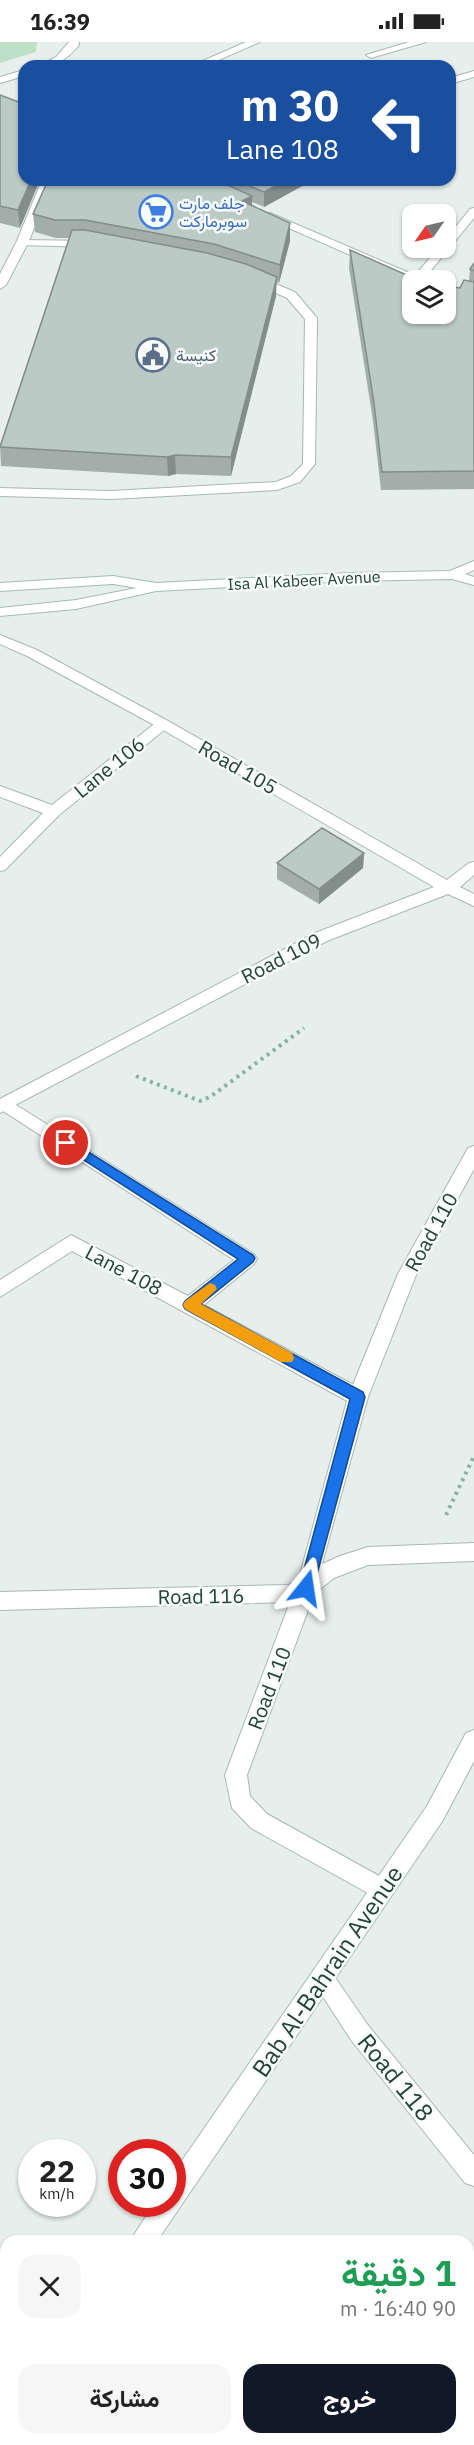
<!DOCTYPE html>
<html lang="ar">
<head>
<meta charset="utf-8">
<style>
	:root { --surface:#fff; --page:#f6f6f6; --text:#222; --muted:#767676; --accent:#111827 }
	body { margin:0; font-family:"IBM Plex Sans",Vazirmatn,sans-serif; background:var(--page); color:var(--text); direction:rtl; height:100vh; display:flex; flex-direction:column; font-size:22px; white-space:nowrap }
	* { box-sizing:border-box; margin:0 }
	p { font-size:20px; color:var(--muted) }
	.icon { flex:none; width:33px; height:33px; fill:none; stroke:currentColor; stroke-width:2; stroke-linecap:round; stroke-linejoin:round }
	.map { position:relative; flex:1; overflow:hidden; direction:ltr }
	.details { position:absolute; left:0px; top:2193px; width:474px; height:210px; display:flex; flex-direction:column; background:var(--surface); border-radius:18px 18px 0 0; box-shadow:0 2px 4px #0004; direction:rtl }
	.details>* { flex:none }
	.hud { position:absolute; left:18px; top:18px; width:438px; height:126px; border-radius:18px; box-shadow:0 2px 4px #0004; direction:rtl; background:#1a4fa0; color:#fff; overflow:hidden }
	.needle { width:39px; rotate:236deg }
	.buttons { position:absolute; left:402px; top:162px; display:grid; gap:12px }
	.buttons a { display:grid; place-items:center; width:54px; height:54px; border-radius:12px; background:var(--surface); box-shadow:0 2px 4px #0004; font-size:30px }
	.speed { position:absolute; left:18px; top:2097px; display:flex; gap:12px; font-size:30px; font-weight:700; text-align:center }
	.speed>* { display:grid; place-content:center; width:78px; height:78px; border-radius:50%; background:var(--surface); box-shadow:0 2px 4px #0004; line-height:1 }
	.speed small { font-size:15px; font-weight:400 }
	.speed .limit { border:9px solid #d22; background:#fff; color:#111 }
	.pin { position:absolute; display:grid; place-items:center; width:51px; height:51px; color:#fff; margin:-26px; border:3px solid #fff; border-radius:50%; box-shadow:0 2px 6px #0007 }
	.me { position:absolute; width:66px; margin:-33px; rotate:15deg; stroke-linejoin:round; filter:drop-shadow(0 0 4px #0008) }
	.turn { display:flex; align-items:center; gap:21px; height:126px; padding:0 18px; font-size:27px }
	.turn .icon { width:78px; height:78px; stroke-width:2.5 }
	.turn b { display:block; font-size:42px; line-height:51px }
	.round { display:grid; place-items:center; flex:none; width:63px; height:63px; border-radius:18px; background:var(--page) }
	.overview { display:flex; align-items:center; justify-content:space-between; height:102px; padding:0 18px }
	h1 { font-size:36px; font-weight:700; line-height:45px; color:#1e9e55 }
	.primary-button { display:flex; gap:12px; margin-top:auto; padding:12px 18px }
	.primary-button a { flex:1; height:69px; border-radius:18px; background:var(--accent); color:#fff; font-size:24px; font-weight:700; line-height:69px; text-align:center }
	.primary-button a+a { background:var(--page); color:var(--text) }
	.status { display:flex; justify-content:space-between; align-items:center; height:42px; padding:0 30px; background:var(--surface); direction:ltr }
	.status svg { height:16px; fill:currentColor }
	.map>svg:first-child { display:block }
	.green { fill:#bfe0c8 }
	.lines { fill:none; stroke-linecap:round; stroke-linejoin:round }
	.lane-casing { stroke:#a8b8b2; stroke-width:2 }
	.street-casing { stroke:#a8b8b2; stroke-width:2 }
	.secondary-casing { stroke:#a4bbb3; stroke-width:2 }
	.path { stroke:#86b3a5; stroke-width:4; stroke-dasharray:3 4.5; stroke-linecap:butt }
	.lane { fill:#fff; fill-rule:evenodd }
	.street { fill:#fff; fill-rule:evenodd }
	.secondary { fill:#fff; fill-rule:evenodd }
	.wall { fill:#a1aea9 }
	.shaded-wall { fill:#838d89 }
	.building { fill:#bbcac4; stroke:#838d89; stroke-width:1.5 }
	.route { fill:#1a73e8; stroke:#114b97; stroke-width:1.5 }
	.slow { fill:#f59e0b }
	.labels { text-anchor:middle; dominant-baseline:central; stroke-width:5; stroke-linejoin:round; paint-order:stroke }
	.far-shop-label { font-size:16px; fill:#366cbe; stroke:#f7fbf9; text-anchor:start }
	.far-service-label { font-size:16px; fill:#4e5e75; stroke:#f7fbf9; text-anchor:start }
	.far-street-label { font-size:16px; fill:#24423a; stroke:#f7fbf9 }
	.street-label { font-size:20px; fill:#24423a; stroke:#f7fbf9 }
	.near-street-label { font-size:24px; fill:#24423a; stroke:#f7fbf9 }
</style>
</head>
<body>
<div class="status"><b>16:39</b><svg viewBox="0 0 49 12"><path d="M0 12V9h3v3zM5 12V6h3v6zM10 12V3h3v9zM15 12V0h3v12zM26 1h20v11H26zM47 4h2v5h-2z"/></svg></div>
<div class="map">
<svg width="474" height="2403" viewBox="0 0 474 2403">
	<rect width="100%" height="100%" fill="#e6efeb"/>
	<!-- green -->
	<path class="green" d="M0 0H37L36 10 0 21Z"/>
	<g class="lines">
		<defs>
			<path id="lane" d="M409 0H426L371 16 366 13Z
				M22 198 92 199 98 202 92 205 18 203V199Z
				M254 233 295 250 317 276 315 422 300 440 277 448 111 457 0 454V446L111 449 276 440 291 434 303 422 305 277 287 256 250 239V235Z
				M163 677 170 682 168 685 59 773 5 828 0 829V815L43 771 0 755V744L52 763 158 679Z
				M5 1056 254 1212 257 1217 254 1222 204 1263 365 1349 368 1355 365 1361 358 1363 351 1361 72 1209 0 1255V1238L71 1193 188 1254 234 1218 0 1067V1057Z"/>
			<path id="street" d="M69 0H79V3C67 17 58 24 39 24L56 15Z
				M246 0H260L205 24H191Z
				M24 28V34L0 41V35Z
				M474 29V35L450 42V36Z
				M42 138H54L28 201 6 243 0 247V232L16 201Z
				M474 166V176L423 238 412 240 413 236 438 206H446V197L470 167Z
				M0 593 37 608 168 679 447 838 469 821 474 820V833L460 845 474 852V864L448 852 327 899 0 1071V1057L315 891 434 845 158 685 27 614 0 602Z
				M474 1104V1127L416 1233 368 1355 322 1522 340 1514 368 1505 474 1501V1519L368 1523 334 1536 314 1552 247 1733 250 1754 267 1772 390 1840 393 1848 390 1856 382 1859 251 1786 232 1766 225 1733 290 1560 0 1568V1550L288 1543 298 1540 348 1355 398 1232 468 1106Z
				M322 1925 330 1928 367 1982 474 2113V2144L465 2141 351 1998 311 1936 314 1928Z
				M0 2320 6 2323V2352L0 2349Z
				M468 2386 474 2390V2403H441L444 2397H468Z
				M228 2397H256L259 2403H231Z"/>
			<path id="secondary" d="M270 171 421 236 423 238 412 240 266 176 264 174Z
				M474 519V528L465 532 474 535V543L452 537 350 539 156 549 76 567 0 574V566L76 558 137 546 113 542 0 549V541L113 534 156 541 350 531 450 529Z
				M474 1688V1719L443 1778 157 2199H130L154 2162H172V2133L427 1764 466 1691Z
				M6 2365V2396L0 2399V2368Z"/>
		</defs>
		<!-- lane casing -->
		<use href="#lane" class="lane-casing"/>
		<!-- street casing -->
		<use href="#street" class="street-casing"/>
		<!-- secondary casing -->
		<use href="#secondary" class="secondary-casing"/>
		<!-- path -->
		<path class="path" d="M136 1034 200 1059 210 1055 304 986
			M446 1473 474 1414"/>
		<!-- lane -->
		<use href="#lane" class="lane"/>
		<!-- street -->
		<use href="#street" class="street"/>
		<!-- secondary -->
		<use href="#secondary" class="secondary"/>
	</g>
	<!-- wall -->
	<path class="wall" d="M0 53 24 62 20 186 0 181Z
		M48 138H313L264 165 252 160V164L290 199 279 241 276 240V254L231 434 176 432 168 434 1 424 0 403 69 196H56L35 190 33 172Z
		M350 208 418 238 460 246 469 239 470 227 474 221V447L381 448 373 379 349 226Z
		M364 811 363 826 319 862 277 837V821Z"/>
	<!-- shaded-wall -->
	<path class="shaded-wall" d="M31 138H40L20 186 18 168Z
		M287 138H313L264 165V150Z
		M252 154V172L242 159Z
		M290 181V199L279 241 280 223Z
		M277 235 276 254 231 434V415Z
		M175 413 176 432 168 434 167 415Z
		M364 811 363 826 319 862V847Z"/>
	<!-- building -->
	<path class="building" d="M0 53 24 62V138H31L18 168 0 164Z
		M48 138H216L252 154 242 159 290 181 280 223 214 202 85 178H55L33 172Z
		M235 138H287L264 150Z
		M72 188H85L207 211 246 222 277 235 231 415 175 413 167 415 0 405Z
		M350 208 418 238H412V272H446V244L460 246 464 238 474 240V429L382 430 374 361Z
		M474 221V229L470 227Z
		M322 786 364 811 319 847 277 821Z"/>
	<!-- route -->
	<path class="route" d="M66 1096 253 1213 255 1216 253 1220 201 1262 363 1350 365 1355 312 1551 306 1553 301 1551 299 1546 350 1357 185 1267 183 1263 185 1259 238 1217 62 1104 60 1101Z"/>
	<!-- slow -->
	<path class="slow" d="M210 1241 215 1243 217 1247 201 1262 292 1311 294 1316 292 1320H281L185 1267 183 1263 185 1259Z"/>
	<!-- icons -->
	<defs>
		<symbol id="supermarket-ring" viewBox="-11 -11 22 22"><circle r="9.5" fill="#f7fbf9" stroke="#3f7fe0" stroke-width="1.5"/><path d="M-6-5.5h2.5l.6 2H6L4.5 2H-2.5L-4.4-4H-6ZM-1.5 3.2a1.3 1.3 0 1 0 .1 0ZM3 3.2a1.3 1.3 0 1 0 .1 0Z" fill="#3f7fe0"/></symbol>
		<symbol id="civic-ring" viewBox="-11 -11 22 22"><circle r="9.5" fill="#f7fbf9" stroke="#5c6f8a" stroke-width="1.5"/><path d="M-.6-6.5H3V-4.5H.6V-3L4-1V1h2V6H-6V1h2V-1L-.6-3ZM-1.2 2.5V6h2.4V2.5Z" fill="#5c6f8a"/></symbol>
	</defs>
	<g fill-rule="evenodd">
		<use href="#supermarket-ring" x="137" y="151" width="38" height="38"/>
		<use href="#civic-ring" x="134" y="294" width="38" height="38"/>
	</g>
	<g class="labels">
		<!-- far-shop labels -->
		<g class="far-shop-label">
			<text x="179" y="161">جلف مارت<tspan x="179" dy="18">سوبرماركت</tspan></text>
		</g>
		<!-- far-service labels -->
		<g class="far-service-label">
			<text x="176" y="313">كنيسة</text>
		</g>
		<!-- far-street labels -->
		<g class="far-street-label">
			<text transform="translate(304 538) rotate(-3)">Isa Al Kabeer Avenue</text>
		</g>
		<!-- street labels -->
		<g class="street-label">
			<text transform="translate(109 725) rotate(-39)">Lane 106</text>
			<text transform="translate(238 725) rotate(30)">Road 105</text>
			<text transform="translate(281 916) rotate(-27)">Road 109</text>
			<text transform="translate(431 1190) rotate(-61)">Road 110</text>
			<text transform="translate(124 1228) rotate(28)">Lane 108</text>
			<text transform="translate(201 1554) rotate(-1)">Road 116</text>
			<text transform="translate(269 1646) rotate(-69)">Road 110</text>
		</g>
		<!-- near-street labels -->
		<g class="near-street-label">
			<text transform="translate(327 1929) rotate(-56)">Bab Al-Bahrain Avenue</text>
			<text transform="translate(396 2035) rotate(51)">Road 118</text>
		</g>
	</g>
</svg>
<div class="buttons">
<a><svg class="needle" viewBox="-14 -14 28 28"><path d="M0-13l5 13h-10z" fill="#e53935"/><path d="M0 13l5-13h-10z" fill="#767676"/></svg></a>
<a><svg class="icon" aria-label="layers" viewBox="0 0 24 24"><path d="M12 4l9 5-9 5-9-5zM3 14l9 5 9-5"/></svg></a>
</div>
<div class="speed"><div>22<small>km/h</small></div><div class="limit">30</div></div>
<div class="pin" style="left:66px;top:1101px;background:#d93025"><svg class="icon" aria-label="arrive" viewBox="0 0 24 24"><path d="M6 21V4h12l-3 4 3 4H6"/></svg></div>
<svg class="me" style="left:306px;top:1546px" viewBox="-20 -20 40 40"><path d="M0-17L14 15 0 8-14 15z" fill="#1a73e8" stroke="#fff" stroke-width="4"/></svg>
<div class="hud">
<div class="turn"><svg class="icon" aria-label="left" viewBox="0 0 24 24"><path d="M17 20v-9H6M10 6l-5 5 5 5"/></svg><div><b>30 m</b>Lane 108</div></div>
</div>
<section class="details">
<div class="overview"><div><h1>1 دقيقة</h1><p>90 m · 16:40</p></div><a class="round"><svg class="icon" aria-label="close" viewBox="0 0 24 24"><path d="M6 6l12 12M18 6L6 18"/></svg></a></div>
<div class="primary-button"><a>خروج</a><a>مشاركة</a></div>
</section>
</div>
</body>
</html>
